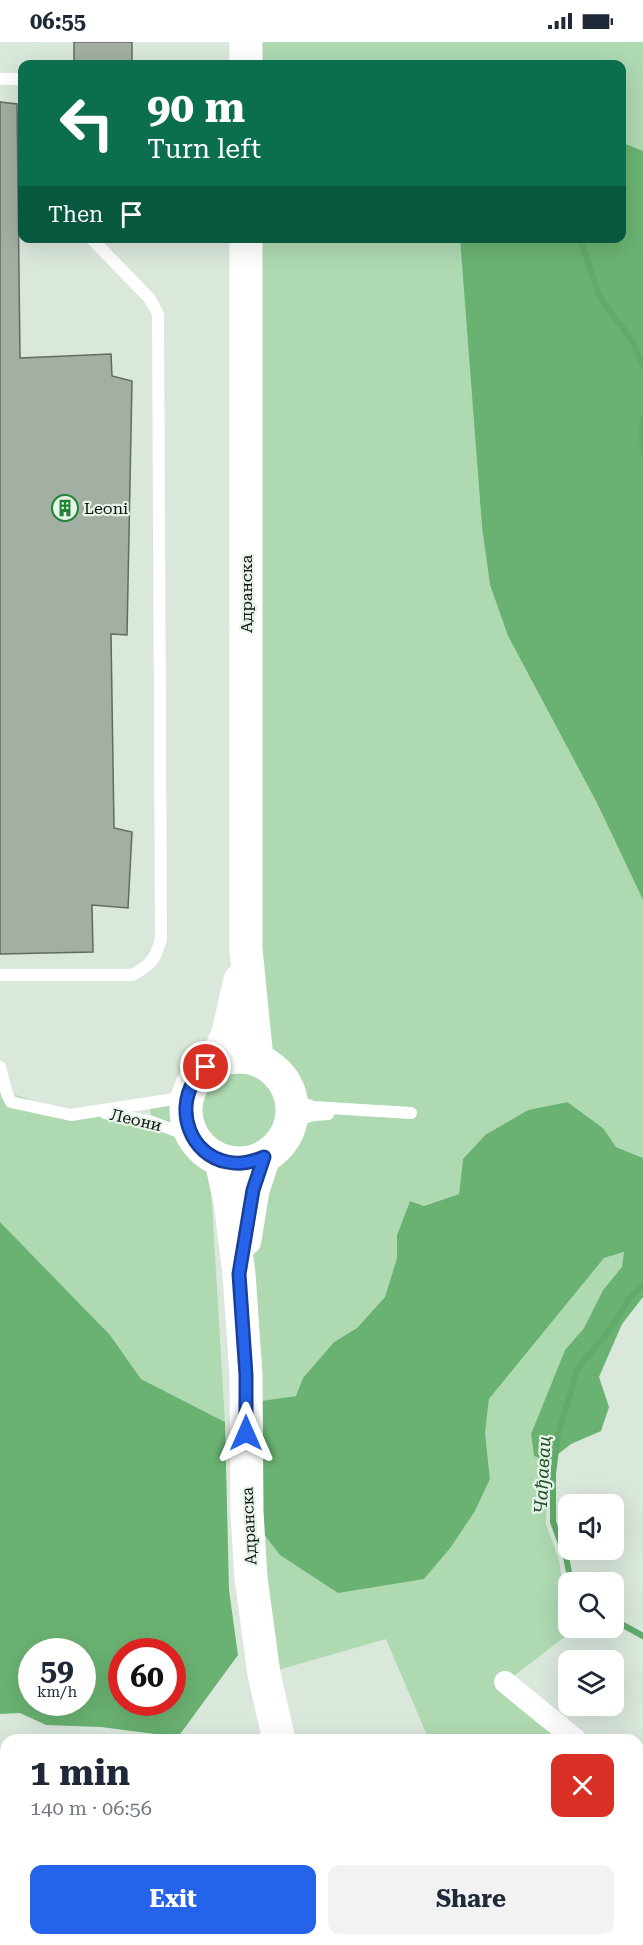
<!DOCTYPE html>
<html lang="en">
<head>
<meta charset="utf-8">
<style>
	:root { --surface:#fff; --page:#f2f2f3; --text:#1f2937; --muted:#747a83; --accent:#2563eb }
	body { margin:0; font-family:"Roboto Serif",serif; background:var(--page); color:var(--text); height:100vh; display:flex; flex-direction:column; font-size:22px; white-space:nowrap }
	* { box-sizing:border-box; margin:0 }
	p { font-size:20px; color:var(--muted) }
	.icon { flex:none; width:33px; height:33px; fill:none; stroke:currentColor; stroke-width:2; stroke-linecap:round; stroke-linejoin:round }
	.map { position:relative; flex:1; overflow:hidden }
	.panel { position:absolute; left:0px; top:1692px; width:644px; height:212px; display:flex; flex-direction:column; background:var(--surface); border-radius:18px 18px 0 0; box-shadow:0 6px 24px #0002 }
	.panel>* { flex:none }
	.hud { position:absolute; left:18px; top:18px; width:608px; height:183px; border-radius:12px; box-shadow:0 6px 24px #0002; background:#0b6e4f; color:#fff; overflow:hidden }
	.tools { position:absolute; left:558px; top:1452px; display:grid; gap:12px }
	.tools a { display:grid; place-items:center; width:66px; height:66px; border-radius:12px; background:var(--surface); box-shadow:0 6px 24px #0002; font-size:30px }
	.speed { position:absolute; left:18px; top:1596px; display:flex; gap:12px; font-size:30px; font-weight:700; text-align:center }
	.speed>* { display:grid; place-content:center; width:78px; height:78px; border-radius:50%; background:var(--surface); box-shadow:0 6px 24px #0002; line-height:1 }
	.speed small { font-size:15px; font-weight:400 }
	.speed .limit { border:9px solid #d22; background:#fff; color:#111 }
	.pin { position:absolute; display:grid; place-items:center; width:51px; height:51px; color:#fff; margin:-26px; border:3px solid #fff; border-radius:50%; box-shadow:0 2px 6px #0007 }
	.me { position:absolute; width:66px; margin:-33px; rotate:0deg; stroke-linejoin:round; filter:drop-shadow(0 0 4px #0008) }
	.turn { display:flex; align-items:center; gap:21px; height:126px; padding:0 30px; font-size:27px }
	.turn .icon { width:78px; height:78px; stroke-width:2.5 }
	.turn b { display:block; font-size:42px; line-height:51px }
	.then { display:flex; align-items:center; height:57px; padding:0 30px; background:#0003; gap:12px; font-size:22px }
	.round { display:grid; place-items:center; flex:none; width:63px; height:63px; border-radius:12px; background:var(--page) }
	.summary { display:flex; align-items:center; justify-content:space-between; height:102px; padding:0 30px }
	h1 { font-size:36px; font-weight:700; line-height:45px }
	.button { display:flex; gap:12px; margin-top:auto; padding:12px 30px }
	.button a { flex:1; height:69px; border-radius:12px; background:var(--accent); color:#fff; font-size:24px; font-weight:700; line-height:69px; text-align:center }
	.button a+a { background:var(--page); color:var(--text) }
	.status { display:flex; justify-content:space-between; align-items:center; height:42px; padding:0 30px; background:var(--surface); direction:ltr }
	.status svg { height:16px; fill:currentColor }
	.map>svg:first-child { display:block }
	.green { fill:#aed9b1 }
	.forest { fill:#6ab272; fill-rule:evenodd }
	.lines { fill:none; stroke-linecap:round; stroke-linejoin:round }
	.stream { stroke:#61aa6a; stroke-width:6 }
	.building { fill:#a3afa3; stroke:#606b61; stroke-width:1.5 }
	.service { stroke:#fff; stroke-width:12 }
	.minor { stroke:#fff; stroke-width:22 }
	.primary { stroke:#fff; stroke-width:33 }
	.route-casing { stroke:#184099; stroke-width:15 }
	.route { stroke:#2563eb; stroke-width:10 }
	.labels { text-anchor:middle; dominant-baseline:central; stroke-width:4.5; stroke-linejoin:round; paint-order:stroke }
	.poi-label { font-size:16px; fill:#0e120e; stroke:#e7f4e8; text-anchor:start }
	.street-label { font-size:16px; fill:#0e120e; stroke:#e7f4e8 }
	.water-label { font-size:18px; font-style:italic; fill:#1a4d23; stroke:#e7f4e8 }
</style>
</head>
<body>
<div class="status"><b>06:55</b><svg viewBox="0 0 49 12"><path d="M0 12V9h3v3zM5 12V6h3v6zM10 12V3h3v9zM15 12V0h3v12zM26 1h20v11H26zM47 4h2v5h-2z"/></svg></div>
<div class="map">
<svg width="643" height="1903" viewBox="0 0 643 1903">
	<rect width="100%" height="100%" fill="#dae7db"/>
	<!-- green -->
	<path class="green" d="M248 0H643V109L621 100V22H248Z
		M247 197H460L482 485 490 543 508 594 597 761 643 858V1116L616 1105 603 1086 566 1060 528 1068 485 1093 463 1117 459 1152 424 1164 410 1159 397 1193V1216L385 1255 357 1286 334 1300 303 1336 296 1354 246 1361 230 1121C235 1121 243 1122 248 1121 312 1103 303 1016 240 1014 234 1014 227 1016 222 1017L232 978Z
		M196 1069a43 43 0 1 1 86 0a43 43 0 1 1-86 0Z
		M0 1048 75 1072H111L152 1080 149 1061 187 1055C185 1080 190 1097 209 1113L225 1380 141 1337 110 1293 0 1180Z
		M625 1210 622 1225 603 1248 584 1286 565 1308 531 1392 534 1414 548 1420 546 1482 559 1518 565 1557 568 1561V1586H576L506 1640 576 1698H429L386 1597 264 1632 263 1491 451 1504 475 1469 490 1437 485 1391 489 1357 604 1216Z
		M638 1770 643 1775V1850L638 1846Z"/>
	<!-- forest -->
	<path class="forest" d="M621 100 643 109V858L597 761 508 594 490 543 482 485 460 197 621 196Z
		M567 1060 603 1086 616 1105 643 1116V1255L622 1282 599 1335 609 1365 601 1389 571 1402 548 1420 534 1414 531 1392 565 1308 584 1286 603 1248 622 1225 624 1210 604 1216 489 1357 485 1391 490 1437 475 1469 451 1505 424 1537 338 1551 280 1513 263 1491 246 1361 296 1354 303 1336 334 1300 357 1286 385 1255 397 1216V1193L410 1159 424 1164 459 1152 463 1117 485 1093 528 1068Z
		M0 1180 110 1293 141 1337 225 1380 229 1548 238 1613 178 1695 101 1685 46 1683 20 1671 0 1672ZM32 1610H82V1660H32ZM122 1610H172V1660H122Z
		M638 1846 643 1850V1903H432L437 1898H638Z
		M270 1898H343L347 1903H274Z"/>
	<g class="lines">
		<!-- stream -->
		<path class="stream" d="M580 196 599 254 633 300 643 324
			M643 377 642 388 643 410
			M571 1540 566 1515 553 1480V1432L558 1392 578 1326 605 1294 630 1256 643 1242
			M614 1578 643 1594"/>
	</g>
	<!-- building -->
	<path class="building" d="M74 0H132V22H74Z
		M0 60 17 62 20 316 111 312 112 334 132 339 127 593 111 592 114 786 132 790 128 866 92 863 93 910 0 912Z"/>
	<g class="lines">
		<!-- service -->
		<path class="service" d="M0 37H22
			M0 933H132C151 923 155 918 161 897L158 272 150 257 91 196
			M0 1025 7 1052 11 1060 71 1073 187 1055
			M288 1047 298 1059 313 1065 411 1071
			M105 1071 152 1080 192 1095
			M289 1087C301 1074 311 1073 328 1072"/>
		<!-- minor -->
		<path class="minor" d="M505 1640 576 1698
			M638 1770 643 1775"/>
		<!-- primary -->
		<path class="primary" d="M246 0V22
			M246 196V907L257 1017
			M186 1068a53 53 0 1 1 106 0a53 53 0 1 1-106 0Z
			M216 1019 228 991 240 938
			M221 1119 230 1160 239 1232 246 1333 247 1470 251 1536 264 1632 279 1698
			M245 1198 253 1148 264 1115
			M374 1898 378 1903"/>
	</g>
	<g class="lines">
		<defs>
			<path id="route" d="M206 1025C202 1030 197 1034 194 1039 175 1070 191 1113 227 1120 241 1123 252 1120 264 1115L253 1148 239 1232 246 1333V1391"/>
		</defs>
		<!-- route casing -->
		<use href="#route" class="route-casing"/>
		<!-- route -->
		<use href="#route" class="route"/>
	</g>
	<!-- icons -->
	<defs>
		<symbol id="building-ring" viewBox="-11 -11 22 22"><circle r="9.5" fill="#e7f4e8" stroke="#218336" stroke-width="1.5"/><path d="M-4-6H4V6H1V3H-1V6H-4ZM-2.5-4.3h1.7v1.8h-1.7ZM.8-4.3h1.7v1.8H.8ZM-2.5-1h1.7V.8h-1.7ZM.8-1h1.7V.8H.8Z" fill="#218336"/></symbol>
	</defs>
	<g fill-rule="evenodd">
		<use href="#building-ring" x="50" y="451" width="30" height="30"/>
	</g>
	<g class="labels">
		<!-- poi labels -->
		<g class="poi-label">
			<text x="84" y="466">Leoni</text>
		</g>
		<!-- street labels -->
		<g class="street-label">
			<text transform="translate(246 552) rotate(-90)">Адранска</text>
			<text transform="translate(136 1078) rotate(13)">Леони</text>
			<text transform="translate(249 1484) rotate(-93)">Адранска</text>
		</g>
		<!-- water labels -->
		<g class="water-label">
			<text transform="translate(542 1433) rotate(-87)">Чађавац</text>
		</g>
	</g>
</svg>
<div class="tools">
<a><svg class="icon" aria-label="sound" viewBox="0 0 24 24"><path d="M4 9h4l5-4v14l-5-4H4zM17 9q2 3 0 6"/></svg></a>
<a><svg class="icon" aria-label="search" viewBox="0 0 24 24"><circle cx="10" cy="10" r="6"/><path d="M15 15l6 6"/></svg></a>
<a><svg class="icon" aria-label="layers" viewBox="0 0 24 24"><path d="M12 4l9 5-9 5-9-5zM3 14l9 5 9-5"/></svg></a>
</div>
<div class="speed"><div>59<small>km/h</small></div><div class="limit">60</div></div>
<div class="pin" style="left:206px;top:1025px;background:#d93025"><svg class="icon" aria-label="arrive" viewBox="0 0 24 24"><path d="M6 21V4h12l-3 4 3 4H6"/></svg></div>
<svg class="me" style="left:246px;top:1391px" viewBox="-20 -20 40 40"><path d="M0-17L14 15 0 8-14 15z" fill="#2563eb" stroke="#fff" stroke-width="4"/></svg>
<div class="hud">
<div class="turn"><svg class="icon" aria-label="left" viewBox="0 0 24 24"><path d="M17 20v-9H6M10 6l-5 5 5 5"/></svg><div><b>90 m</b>Turn left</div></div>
<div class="then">Then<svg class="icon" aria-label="arrive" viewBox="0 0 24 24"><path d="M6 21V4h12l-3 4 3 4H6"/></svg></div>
</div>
<section class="panel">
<div class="summary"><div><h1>1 min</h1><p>140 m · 06:56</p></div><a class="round" style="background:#d93025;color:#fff"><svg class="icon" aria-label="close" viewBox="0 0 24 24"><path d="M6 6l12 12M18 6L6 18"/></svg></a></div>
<div class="button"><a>Exit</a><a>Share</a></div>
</section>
</div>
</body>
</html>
